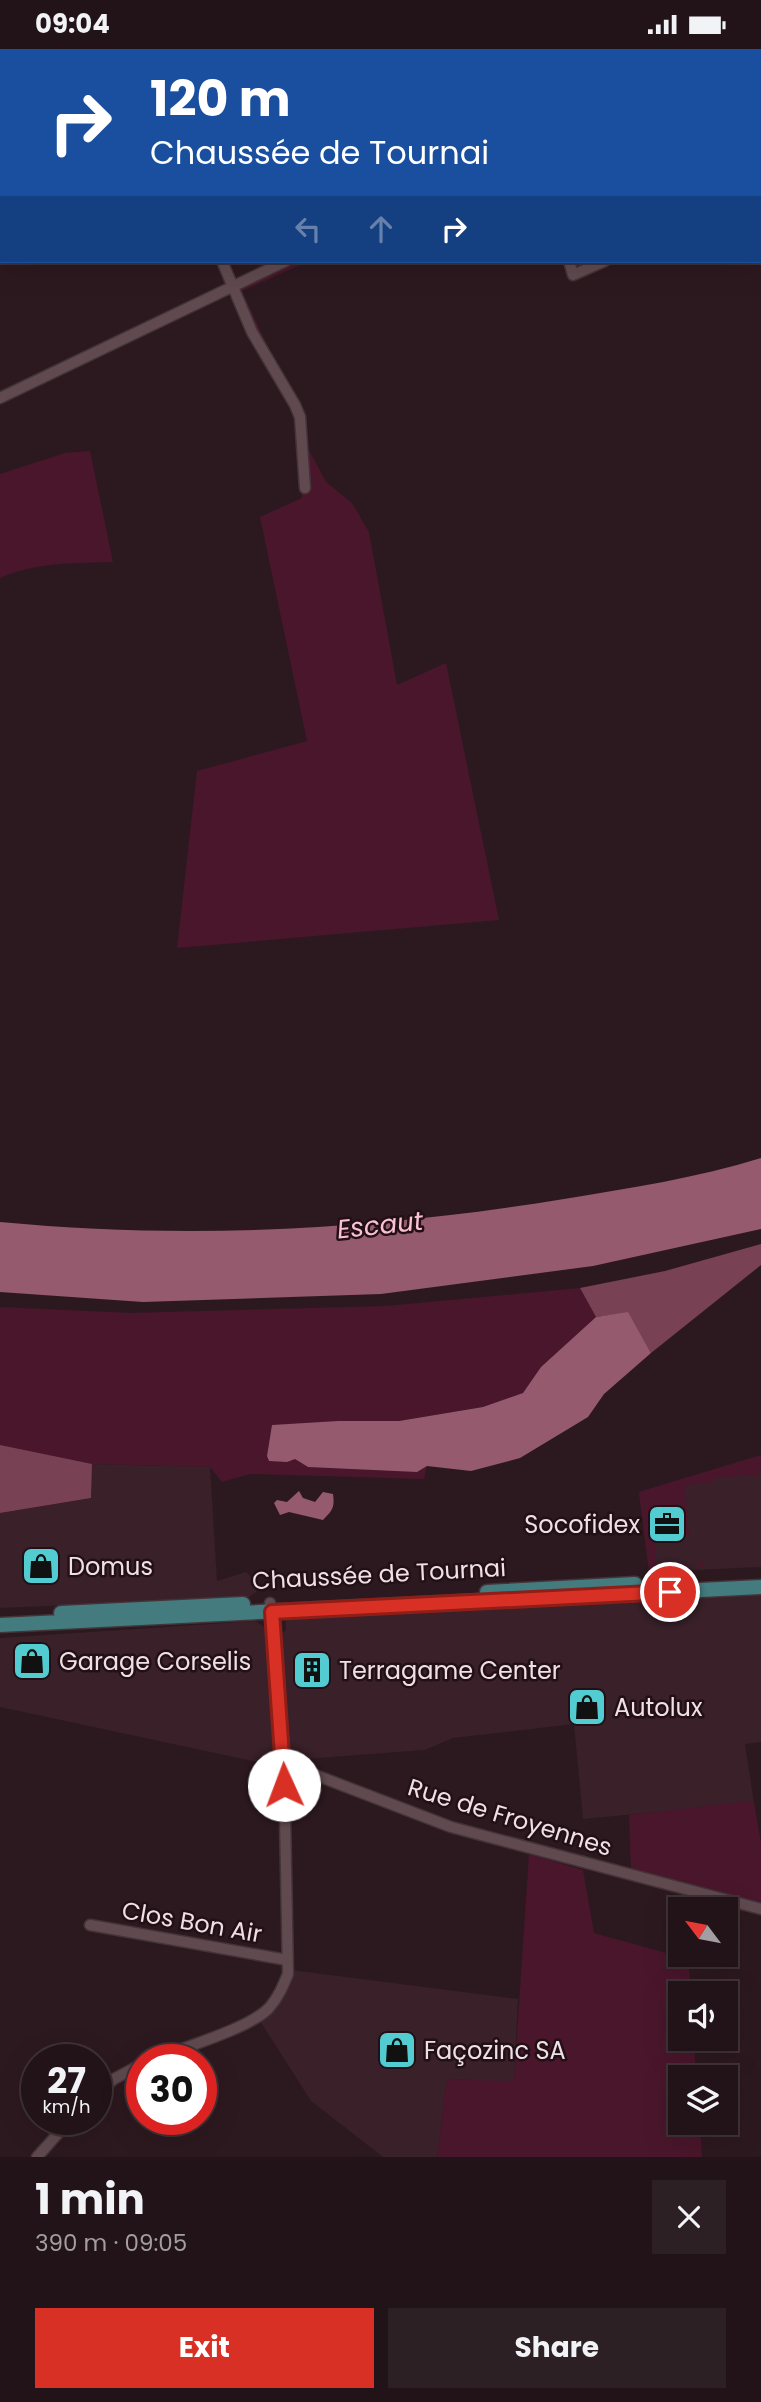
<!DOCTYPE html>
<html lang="en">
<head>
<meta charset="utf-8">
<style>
	:root { --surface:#211317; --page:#2d2024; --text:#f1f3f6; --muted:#a29ea1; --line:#3e3236; --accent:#d93025 }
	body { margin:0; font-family:Poppins,sans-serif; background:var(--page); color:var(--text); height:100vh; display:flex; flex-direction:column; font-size:26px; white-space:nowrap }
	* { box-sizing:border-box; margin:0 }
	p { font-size:23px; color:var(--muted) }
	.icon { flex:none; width:38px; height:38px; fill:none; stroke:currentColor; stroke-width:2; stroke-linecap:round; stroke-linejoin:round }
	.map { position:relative; height:2108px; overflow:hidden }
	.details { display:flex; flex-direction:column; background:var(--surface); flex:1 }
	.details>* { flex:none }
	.hud { position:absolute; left:0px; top:0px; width:761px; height:214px; box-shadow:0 7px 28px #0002,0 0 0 2px var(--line); background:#1a4fa0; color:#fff; overflow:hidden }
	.needle { width:46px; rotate:302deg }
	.buttons { position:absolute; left:668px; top:1848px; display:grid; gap:14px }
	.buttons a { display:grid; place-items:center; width:70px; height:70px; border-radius:0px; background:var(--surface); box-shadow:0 7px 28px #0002,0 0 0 2px var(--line); font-size:35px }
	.speed { position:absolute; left:21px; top:1995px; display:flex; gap:14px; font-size:35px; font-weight:700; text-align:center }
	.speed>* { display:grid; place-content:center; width:91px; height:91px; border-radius:50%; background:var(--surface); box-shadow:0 7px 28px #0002,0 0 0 2px var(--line); line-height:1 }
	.speed small { font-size:18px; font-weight:400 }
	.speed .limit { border:10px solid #d22; background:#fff; color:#111 }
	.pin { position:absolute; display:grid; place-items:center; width:60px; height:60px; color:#fff; margin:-30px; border:4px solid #fff; border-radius:50%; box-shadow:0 2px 7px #0007 }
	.me { position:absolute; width:77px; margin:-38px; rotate:358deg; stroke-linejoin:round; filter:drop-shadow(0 0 5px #0008) }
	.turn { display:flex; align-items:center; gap:24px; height:147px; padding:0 35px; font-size:32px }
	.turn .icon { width:91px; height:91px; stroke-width:2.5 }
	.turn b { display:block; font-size:49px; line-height:60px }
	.lanes { display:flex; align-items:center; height:66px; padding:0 35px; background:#0003; justify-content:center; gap:35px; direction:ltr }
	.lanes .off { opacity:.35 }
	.round { display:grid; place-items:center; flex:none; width:74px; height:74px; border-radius:0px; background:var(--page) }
	.headline { display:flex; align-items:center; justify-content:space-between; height:119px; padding:0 35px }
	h1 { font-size:42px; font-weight:700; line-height:52px }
	.primary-button { display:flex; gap:14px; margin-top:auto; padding:14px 35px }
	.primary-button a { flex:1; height:80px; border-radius:0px; background:var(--accent); color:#fff; font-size:28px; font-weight:700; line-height:80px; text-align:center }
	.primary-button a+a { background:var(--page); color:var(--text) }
	.status { display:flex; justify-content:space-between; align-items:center; height:49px; padding:0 35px; background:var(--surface); direction:ltr }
	.status svg { height:19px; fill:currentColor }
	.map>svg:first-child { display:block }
	.built { fill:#392029 }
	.green { fill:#4a162b }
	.forest { fill:#794154 }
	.water { fill:#955a6e }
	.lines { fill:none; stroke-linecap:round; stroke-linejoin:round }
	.minor-casing { stroke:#433439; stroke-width:13 }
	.major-casing { stroke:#433439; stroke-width:17 }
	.minor { stroke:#604a50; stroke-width:10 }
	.major { stroke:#437b7f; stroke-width:14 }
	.route-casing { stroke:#8d1f18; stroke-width:18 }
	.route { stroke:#d93025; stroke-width:12 }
	.labels { text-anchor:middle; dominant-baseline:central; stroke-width:5; stroke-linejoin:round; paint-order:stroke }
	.poi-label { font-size:24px; fill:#eee0e4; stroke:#221016; text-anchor:start }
	.street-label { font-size:24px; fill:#eee0e4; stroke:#221016 }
	.water-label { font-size:26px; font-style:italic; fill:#fac2d3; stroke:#221016 }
</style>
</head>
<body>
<div class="status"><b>09:04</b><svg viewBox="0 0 49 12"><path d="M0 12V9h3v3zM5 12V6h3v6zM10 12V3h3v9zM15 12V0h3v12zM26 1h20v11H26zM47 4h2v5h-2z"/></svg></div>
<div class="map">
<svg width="761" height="2108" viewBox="0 0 761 2108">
	<rect width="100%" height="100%" fill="#2c191f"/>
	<!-- built -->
	<path class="built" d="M761 1406V1518L649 1523 639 1443Z
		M92 1415 210 1418 217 1532 246 1523 258 1535 256 1543 249 1548 0 1559V1464L91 1449Z
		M761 1546V1693L745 1695 754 1754 583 1770 574 1675 453 1689 425 1701 292 1711 289 1707 278 1589 286 1581V1570Z
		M255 1572 266 1579 280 1718 0 1658V1589Z
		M291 1921 518 1950 514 2033 447 2030 437 2108H383L311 2052 260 1972Z"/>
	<!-- green -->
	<path class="green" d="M244 0H459L460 2H244Z
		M295 212H309L242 242 271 305 267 307 238 241Z
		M309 401 326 433 352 454 369 483 397 636 446 614 499 871 177 899 197 722 307 692 260 468 302 449 296 406Z
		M90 402 113 513C75 514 35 513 0 529V425L65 404Z
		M580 1239 596 1268 541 1318 523 1344 483 1358 399 1372H338L272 1377 295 1410 308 1418 427 1417 424 1430 250 1425 222 1433 210 1418 93 1415 91 1449 0 1464V1258L130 1264 386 1257Z
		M761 1406 760 1426 713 1429V1434L685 1436 689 1486H683L681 1455 655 1458 656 1521 699 1519V1511L703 1512 704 1519 649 1521 639 1443Z
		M749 1752 754 1754 761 1794V1855L631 1821 629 1766Z
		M529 1805 583 1821 594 1884 688 1910 691 1944H681V1990H694L696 2028H681V2074H700L702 2108H437L447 2030 514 2032Z"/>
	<!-- forest -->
	<path class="forest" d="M761 1195V1216L651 1304 628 1264 596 1268 580 1239 665 1222Z
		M0 1396 92 1415 91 1449 0 1464Z"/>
	<!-- water -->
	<path class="water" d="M761 1109V1180L593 1217 381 1245 143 1253 0 1243V1173C190 1191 376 1181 564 1150 629 1139 698 1129 761 1109Z
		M628 1263 651 1304 604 1345 588 1368 520 1409 471 1422 427 1417 417 1423 308 1418 295 1410 287 1413 269 1412 267 1407 272 1376 338 1372H399L483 1358 523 1344 541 1318 596 1268Z
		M299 1442 303 1449 315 1453 323 1443 333 1445C335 1459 332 1462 323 1471L289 1463 280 1466 274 1454 277 1451 287 1453Z"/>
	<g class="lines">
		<defs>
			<path id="minor" d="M165 0 166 2
				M728 2 732 0
				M222 212 252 283 295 356 300 368 305 439
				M569 212 573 226 605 212
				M0 349 286 212
				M270 1554 284 1714 451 1778 761 1860
				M90 1876 287 1911
				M152 2011C181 1999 249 1980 269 1959 278 1949 283 1937 288 1925L284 1714
				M96 2046 114 2030 142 2015
				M37 2108 71 2070"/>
			<path id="major" d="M487 1543 635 1535
				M61 1564 243 1555
				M0 1576 761 1538"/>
		</defs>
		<!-- minor casing -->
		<use href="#minor" class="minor-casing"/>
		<!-- major casing -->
		<use href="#major" class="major-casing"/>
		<!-- minor -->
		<use href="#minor" class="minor"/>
		<!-- major -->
		<use href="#major" class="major"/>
	</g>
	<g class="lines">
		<defs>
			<path id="route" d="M284 1736 272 1563 670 1543"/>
		</defs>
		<!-- route casing -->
		<use href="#route" class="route-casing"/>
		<!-- route -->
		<use href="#route" class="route"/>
	</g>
	<!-- icons -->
	<defs>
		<symbol id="office-square" viewBox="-11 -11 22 22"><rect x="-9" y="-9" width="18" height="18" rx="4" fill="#52ccd1" stroke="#221016"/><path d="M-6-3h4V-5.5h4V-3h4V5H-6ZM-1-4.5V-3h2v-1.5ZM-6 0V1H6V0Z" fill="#111"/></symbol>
		<symbol id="shop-square" viewBox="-11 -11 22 22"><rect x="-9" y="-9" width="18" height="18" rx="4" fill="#52ccd1" stroke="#221016"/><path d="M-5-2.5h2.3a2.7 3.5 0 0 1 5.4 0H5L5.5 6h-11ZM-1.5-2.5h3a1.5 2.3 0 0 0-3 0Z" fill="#111"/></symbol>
		<symbol id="building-square" viewBox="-11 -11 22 22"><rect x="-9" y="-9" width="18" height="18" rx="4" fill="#52ccd1" stroke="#221016"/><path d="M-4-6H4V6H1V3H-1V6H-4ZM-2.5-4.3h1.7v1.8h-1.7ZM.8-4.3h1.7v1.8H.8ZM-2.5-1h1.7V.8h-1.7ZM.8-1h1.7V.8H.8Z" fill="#111"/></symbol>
	</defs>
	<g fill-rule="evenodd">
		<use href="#office-square" x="645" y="1453" width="44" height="44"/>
		<use href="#shop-square" x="19" y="1495" width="44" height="44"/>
		<use href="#shop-square" x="10" y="1590" width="44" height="44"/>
		<use href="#building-square" x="290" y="1599" width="44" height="44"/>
		<use href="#shop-square" x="565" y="1636" width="44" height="44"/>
		<use href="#shop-square" x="375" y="1979" width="44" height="44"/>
	</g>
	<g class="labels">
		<!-- poi labels -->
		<g class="poi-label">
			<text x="640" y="1475" text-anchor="end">Socofidex</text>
			<text x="68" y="1517">Domus</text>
			<text x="59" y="1612">Garage Corselis</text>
			<text x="339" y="1621">Terragame Center</text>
			<text x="614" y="1658">Autolux</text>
			<text x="424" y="2001">Façozinc SA</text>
		</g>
		<!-- street labels -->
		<g class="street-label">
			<text transform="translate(379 1525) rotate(-3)">Chaussée de Tournai</text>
			<text transform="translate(510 1768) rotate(17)">Rue de Froyennes</text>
			<text transform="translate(192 1873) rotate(10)">Clos Bon Air</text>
		</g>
		<!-- water labels -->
		<g class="water-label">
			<text transform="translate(380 1176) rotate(-6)">Escaut</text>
		</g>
	</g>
</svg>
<div class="buttons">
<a><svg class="needle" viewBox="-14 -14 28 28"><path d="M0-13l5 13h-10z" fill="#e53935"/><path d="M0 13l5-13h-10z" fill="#a29ea1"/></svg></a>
<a><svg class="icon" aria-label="sound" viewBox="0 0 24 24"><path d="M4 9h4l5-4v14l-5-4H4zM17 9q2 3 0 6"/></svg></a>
<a><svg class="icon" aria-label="layers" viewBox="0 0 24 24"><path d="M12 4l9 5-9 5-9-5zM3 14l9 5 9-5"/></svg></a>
</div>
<div class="speed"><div>27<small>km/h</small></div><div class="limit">30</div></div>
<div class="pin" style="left:670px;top:1543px;background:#d93025"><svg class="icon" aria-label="arrive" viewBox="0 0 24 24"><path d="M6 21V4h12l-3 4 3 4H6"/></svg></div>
<svg class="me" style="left:284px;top:1736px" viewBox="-20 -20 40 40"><circle r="19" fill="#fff"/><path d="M0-13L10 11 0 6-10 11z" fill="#d93025"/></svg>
<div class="hud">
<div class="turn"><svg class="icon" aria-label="right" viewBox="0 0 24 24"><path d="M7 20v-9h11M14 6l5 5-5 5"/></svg><div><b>120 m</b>Chaussée de Tournai</div></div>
<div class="lanes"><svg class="icon off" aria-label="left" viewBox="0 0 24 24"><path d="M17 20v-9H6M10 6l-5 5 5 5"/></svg><svg class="icon off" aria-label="ahead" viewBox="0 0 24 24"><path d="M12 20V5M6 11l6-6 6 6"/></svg><svg class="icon" aria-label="right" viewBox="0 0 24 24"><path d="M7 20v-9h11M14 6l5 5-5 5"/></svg></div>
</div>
</div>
<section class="details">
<div class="headline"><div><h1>1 min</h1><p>390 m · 09:05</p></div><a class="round"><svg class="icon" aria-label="close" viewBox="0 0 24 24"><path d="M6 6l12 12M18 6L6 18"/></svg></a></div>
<div class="primary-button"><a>Exit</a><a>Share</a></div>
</section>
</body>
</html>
